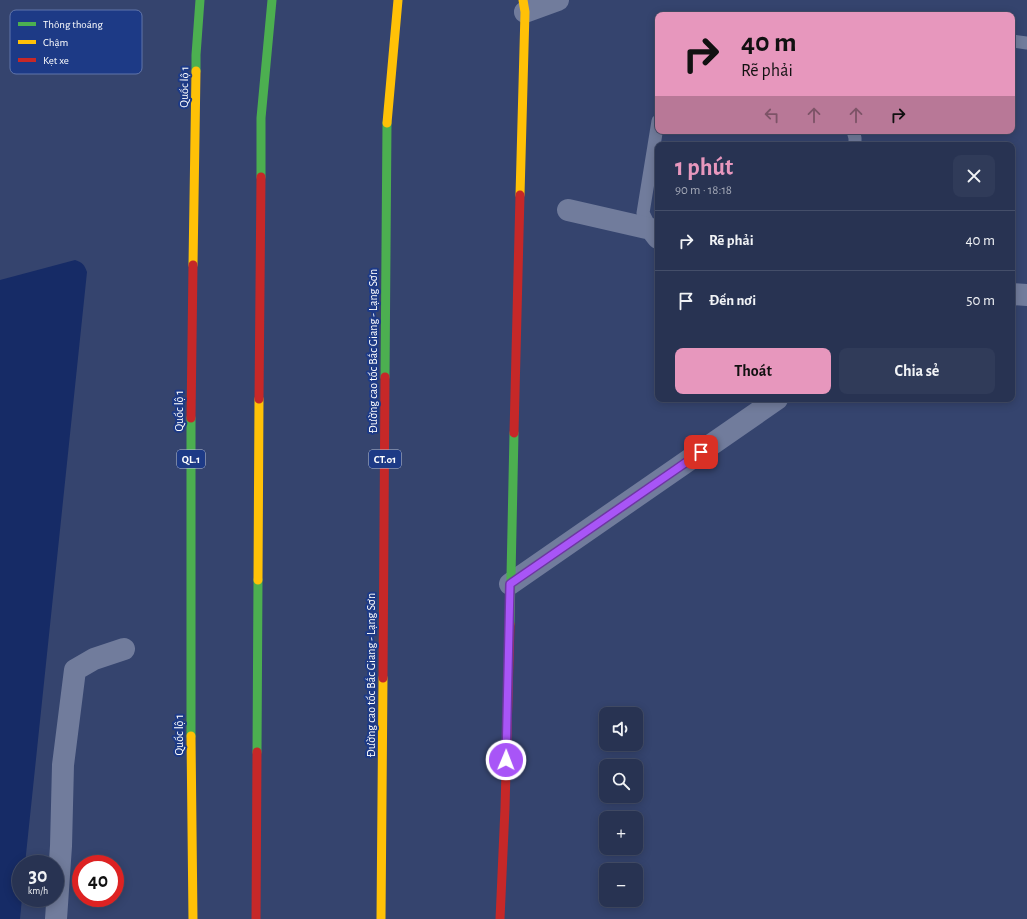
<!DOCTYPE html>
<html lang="vi">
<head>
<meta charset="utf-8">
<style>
	:root { --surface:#283352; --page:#303b59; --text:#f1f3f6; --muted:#a5aab8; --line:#444e69; --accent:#e797bd }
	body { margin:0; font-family:"Alegreya Sans",sans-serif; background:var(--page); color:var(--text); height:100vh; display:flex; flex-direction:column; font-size:15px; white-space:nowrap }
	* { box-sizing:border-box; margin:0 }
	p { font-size:13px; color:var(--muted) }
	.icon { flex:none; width:22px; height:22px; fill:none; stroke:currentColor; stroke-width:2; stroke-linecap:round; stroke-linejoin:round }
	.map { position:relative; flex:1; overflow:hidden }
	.side { position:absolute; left:655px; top:142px; width:360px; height:260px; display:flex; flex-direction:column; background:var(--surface); border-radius:8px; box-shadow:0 2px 10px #0003,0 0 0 1px var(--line) }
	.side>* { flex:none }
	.top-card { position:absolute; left:655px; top:12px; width:360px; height:122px; border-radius:8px; box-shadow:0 2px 10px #0003,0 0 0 1px var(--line); background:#e797bd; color:#111; overflow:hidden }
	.buttons { position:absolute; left:599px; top:707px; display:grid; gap:8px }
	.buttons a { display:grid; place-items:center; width:44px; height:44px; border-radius:8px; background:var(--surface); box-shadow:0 2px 10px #0003,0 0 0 1px var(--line); font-size:20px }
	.speed { position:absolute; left:12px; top:855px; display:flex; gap:8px; font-size:20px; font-weight:700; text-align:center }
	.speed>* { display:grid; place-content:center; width:52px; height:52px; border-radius:50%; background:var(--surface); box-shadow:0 2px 10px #0003,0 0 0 1px var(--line); line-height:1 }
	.speed small { font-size:10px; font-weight:400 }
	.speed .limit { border:6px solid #d22; background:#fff; color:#111 }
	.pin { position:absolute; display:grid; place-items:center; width:34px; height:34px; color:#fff; margin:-17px; border-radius:8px; box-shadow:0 2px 6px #0006 }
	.me { position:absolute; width:44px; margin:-22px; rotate:1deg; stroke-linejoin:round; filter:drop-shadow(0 0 3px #0008) }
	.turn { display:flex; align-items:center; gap:14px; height:84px; padding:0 20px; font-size:18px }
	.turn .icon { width:52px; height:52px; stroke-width:2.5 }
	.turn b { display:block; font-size:28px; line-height:34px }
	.lanes { display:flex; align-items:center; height:38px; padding:0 20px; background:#0003; justify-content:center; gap:20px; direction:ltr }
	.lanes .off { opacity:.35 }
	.round { display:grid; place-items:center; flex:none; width:42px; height:42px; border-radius:8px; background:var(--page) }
	.summary { display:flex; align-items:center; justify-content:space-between; height:68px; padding:0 20px }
	h1 { font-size:24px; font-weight:700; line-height:30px; color:var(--accent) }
	.button { display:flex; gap:8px; margin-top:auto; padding:8px 20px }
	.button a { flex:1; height:46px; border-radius:8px; background:var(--accent); color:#111; font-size:16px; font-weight:700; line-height:46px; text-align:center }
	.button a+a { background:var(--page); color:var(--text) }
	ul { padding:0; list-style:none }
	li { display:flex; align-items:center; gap:12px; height:60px; padding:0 20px; border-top:1px solid var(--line) }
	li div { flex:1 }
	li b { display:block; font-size:15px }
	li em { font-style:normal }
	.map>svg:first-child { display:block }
	.water { fill:#162b66 }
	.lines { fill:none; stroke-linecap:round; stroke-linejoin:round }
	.lane { stroke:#717c9c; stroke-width:13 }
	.street { stroke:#717c9c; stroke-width:22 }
	.fast { stroke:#4caf50; stroke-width:9 }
	.slow { stroke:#ffc107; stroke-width:9 }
	.jam { stroke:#c62828; stroke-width:9 }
	.route-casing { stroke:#6d37a1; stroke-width:10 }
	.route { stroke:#a855f7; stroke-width:7 }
	.labels { text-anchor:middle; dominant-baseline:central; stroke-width:4; stroke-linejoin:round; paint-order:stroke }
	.shield { fill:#1d3a86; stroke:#bbc4db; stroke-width:1 }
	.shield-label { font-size:11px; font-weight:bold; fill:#fff }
	.street-label { font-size:12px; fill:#fff; stroke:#1d3a86 }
	.key { fill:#1d3a86; stroke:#6175aa; stroke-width:1 }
	.key-label { font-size:11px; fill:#fff }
</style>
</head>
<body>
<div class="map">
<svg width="1027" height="919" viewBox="0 0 1027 919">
	<rect width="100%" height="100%" fill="#35446e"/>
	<!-- water -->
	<path class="water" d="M75 260C83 263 84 264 87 272L25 864H21V898H22L20 919H0V280Z"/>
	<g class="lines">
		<!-- lane -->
		<path class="lane" d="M1012 41 1027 43
			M853 131 855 138V145
			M651 229 643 213 658 121"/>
		<!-- street -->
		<path class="street" d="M525 12 558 0
			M568 210 651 229 658 238
			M1012 294 1027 295
			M510 584 777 399
			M56 919 61 846 63 765 75 670 94 659 124 649"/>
		<!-- fast -->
		<path class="fast" d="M196 71V55L200 0
			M261 177V118L272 0
			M385 377 387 123
			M191 418V736
			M510 624 514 433
			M257 752 258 580"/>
		<!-- slow -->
		<path class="slow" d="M387 123 398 0
			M520 195 525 12 523 0
			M193 265 196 71
			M258 580 259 399
			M191 736 193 919
			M381 919 383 678"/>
		<!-- jam -->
		<path class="jam" d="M259 399 261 177
			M191 418 193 265
			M514 433 520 195
			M383 678 385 377
			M256 919 257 752
			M500 919 505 808 510 624"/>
	</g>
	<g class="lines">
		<defs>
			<path id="route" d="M506 760 510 584 701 452"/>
		</defs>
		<!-- route casing -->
		<use href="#route" class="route-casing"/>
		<!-- route -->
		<use href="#route" class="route"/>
	</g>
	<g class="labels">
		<!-- shield labels -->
		<g class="shield">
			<rect x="177" y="450" width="28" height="18" rx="3"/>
			<rect x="369" y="450" width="32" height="18" rx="3"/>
		</g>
		<g class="shield-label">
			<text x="191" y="459">QL.1</text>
			<text x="385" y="459">CT.01</text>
		</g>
		<!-- street labels -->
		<g class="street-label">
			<text transform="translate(184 87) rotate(-89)">Quốc lộ 1</text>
			<text transform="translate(373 351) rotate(-90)">Đường cao tốc Bắc Giang - Lạng Sơn</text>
			<text transform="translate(179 411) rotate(-90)">Quốc lộ 1</text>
			<text transform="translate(371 675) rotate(-90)">Đường cao tốc Bắc Giang - Lạng Sơn</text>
			<text transform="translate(179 735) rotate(-90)">Quốc lộ 1</text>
		</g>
	</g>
	<!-- legend -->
	<rect x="10" y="10" width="132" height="64" rx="6" class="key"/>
	<rect x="18" y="22" width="18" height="4" fill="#4caf50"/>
	<rect x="18" y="40" width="18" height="4" fill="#ffc107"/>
	<rect x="18" y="58" width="18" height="4" fill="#c62828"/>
	<g class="key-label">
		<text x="43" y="28">Thông thoáng</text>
		<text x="43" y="46">Chậm</text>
		<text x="43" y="64">Kẹt xe</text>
	</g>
</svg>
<div class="buttons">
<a><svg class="icon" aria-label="sound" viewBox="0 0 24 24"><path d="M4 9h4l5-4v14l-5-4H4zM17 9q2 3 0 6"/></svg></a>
<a><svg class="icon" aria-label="search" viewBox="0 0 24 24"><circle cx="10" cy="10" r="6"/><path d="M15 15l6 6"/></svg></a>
<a>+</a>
<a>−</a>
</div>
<div class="speed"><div>30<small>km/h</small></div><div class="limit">40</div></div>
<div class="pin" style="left:701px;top:452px;background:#d93025"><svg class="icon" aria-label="arrive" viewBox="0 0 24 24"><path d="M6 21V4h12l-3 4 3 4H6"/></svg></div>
<svg class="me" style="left:506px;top:760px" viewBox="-20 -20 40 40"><circle r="17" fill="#a855f7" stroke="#fff" stroke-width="3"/><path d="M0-11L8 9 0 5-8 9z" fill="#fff"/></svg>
<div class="top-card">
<div class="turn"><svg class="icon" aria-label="right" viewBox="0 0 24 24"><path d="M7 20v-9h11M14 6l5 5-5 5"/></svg><div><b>40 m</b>Rẽ phải</div></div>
<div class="lanes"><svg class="icon off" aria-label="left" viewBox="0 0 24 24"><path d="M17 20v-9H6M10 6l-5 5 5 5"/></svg><svg class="icon off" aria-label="ahead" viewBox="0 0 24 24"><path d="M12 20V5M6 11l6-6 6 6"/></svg><svg class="icon off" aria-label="ahead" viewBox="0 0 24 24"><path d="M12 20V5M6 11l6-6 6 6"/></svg><svg class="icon" aria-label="right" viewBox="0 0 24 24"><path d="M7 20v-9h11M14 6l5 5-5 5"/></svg></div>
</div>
<section class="side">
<div class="summary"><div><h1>1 phút</h1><p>90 m · 18:18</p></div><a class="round"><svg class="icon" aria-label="close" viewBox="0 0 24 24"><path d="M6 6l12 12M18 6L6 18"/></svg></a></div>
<ul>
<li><svg class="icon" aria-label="right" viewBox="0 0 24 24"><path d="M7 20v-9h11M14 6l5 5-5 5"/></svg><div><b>Rẽ phải</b></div><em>40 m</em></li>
<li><svg class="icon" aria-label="arrive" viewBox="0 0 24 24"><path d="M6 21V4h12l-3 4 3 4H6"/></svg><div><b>Đến nơi</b></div><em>50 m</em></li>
</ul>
<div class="button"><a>Thoát</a><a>Chia sẻ</a></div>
</section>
</div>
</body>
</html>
